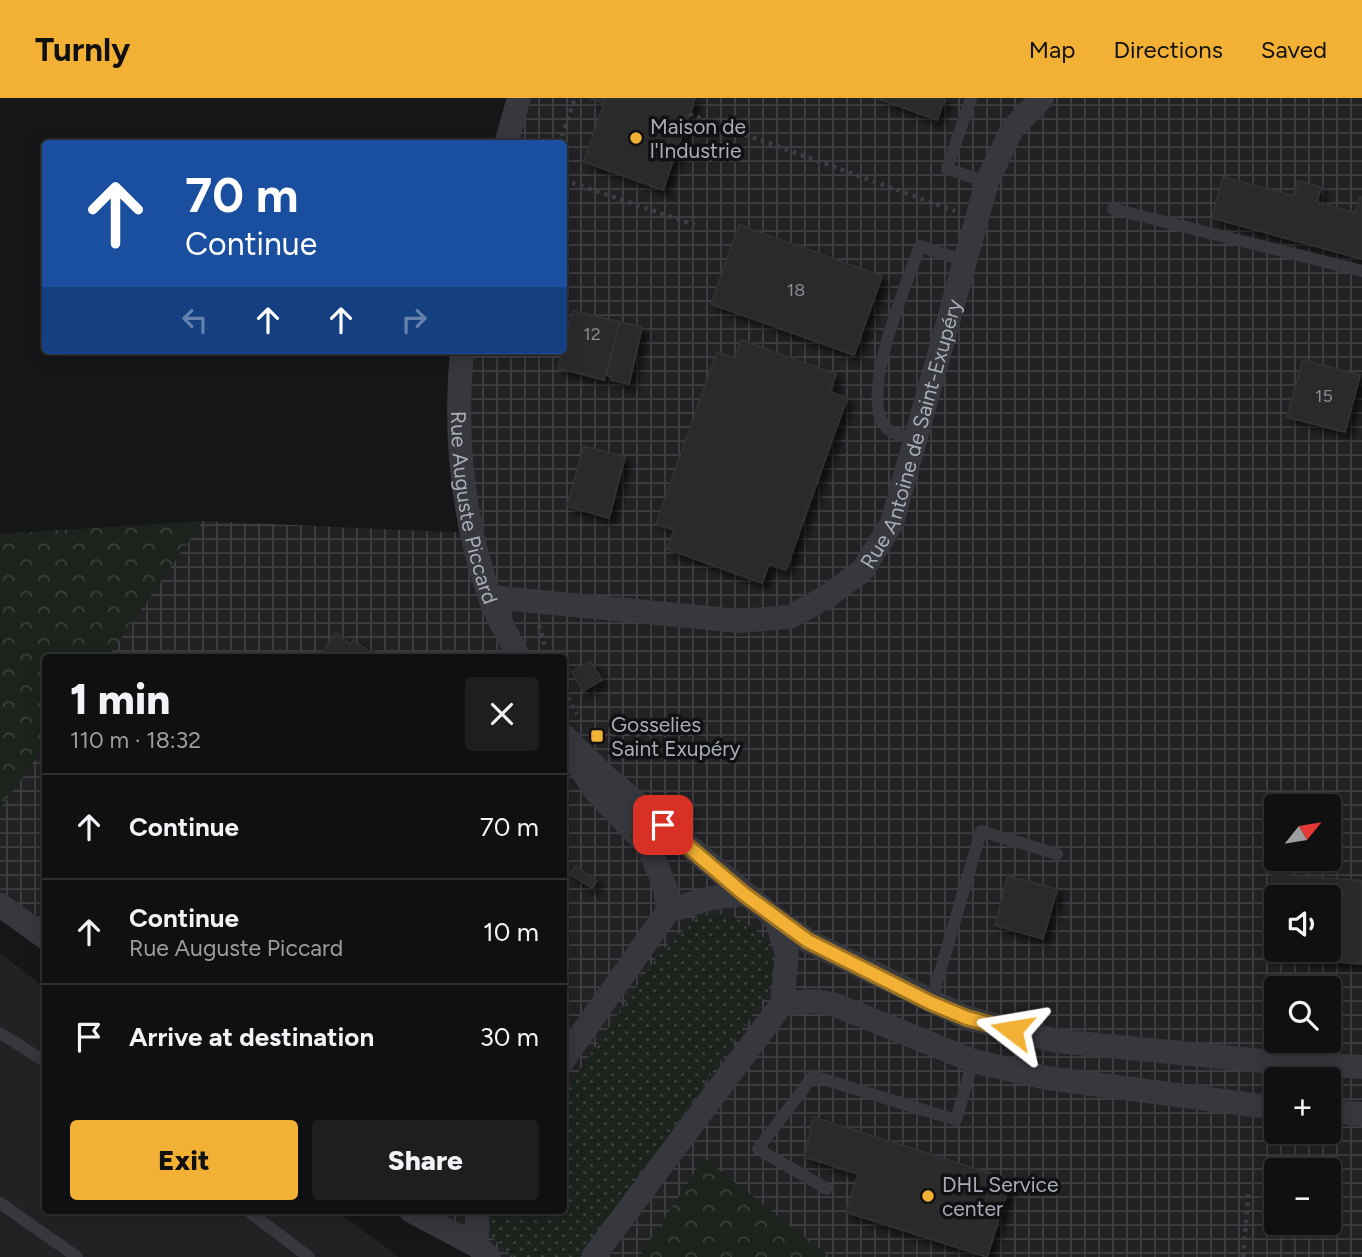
<!DOCTYPE html>
<html lang="en">
<head>
<meta charset="utf-8">
<style>
	:root { --surface:#101012; --page:#1e1e20; --text:#f1f3f6; --muted:#9c9d9f; --line:#303032; --accent:#f2b134 }
	body { margin:0; font-family:Figtree,sans-serif; background:var(--page); color:var(--text); height:100vh; display:flex; flex-direction:column; font-size:26px; white-space:nowrap }
	* { box-sizing:border-box; margin:0 }
	p { font-size:23px; color:var(--muted) }
	.icon { flex:none; width:38px; height:38px; fill:none; stroke:currentColor; stroke-width:2; stroke-linecap:round; stroke-linejoin:round }
	.map { position:relative; flex:1; overflow:hidden }
	.drawer { position:absolute; left:42px; top:556px; width:525px; height:560px; display:flex; flex-direction:column; background:var(--surface); border-radius:7px; box-shadow:0 4px 18px #0003,0 0 0 2px var(--line) }
	.drawer>* { flex:none }
	.top-card { position:absolute; left:42px; top:42px; width:525px; height:214px; border-radius:7px; box-shadow:0 4px 18px #0003,0 0 0 2px var(--line); background:#1a4fa0; color:#fff; overflow:hidden }
	.needle { width:46px; rotate:60deg }
	.controls { position:absolute; left:1264px; top:696px; display:grid; gap:14px }
	.controls a { display:grid; place-items:center; width:77px; height:77px; border-radius:7px; background:var(--surface); box-shadow:0 4px 18px #0003,0 0 0 2px var(--line); font-size:35px }
	.pin { position:absolute; display:grid; place-items:center; width:60px; height:60px; color:#fff; margin:-30px; border-radius:14px; box-shadow:0 4px 10px #0006 }
	.me { position:absolute; width:77px; margin:-38px; rotate:284deg; stroke-linejoin:round; filter:drop-shadow(0 0 5px #0008) }
	.turn { display:flex; align-items:center; gap:24px; height:147px; padding:0 28px; font-size:32px }
	.turn .icon { width:91px; height:91px; stroke-width:2.5 }
	.turn b { display:block; font-size:49px; line-height:60px }
	.lanes { display:flex; align-items:center; height:66px; padding:0 28px; background:#0003; justify-content:center; gap:35px; direction:ltr }
	.lanes .off { opacity:.35 }
	.round { display:grid; place-items:center; flex:none; width:74px; height:74px; border-radius:7px; background:var(--page) }
	.head { display:flex; align-items:center; justify-content:space-between; height:119px; padding:0 28px }
	h1 { font-size:42px; font-weight:800; line-height:52px }
	.primary-button { display:flex; gap:14px; margin-top:auto; padding:14px 28px }
	.primary-button a { flex:1; height:80px; border-radius:7px; background:var(--accent); color:#111; font-size:28px; font-weight:800; line-height:80px; text-align:center }
	.primary-button a+a { background:var(--page); color:var(--text) }
	ul { padding:0; list-style:none }
	li { display:flex; align-items:center; gap:21px; height:105px; padding:0 28px; border-top:2px solid var(--line) }
	li div { flex:1 }
	li b { display:block; font-size:26px }
	li em { font-style:normal }
	header { display:flex; align-items:center; gap:42px; box-sizing:border-box; height:98px; padding:0 35px; background:var(--accent); color:#111 }
	header strong { font-size:33px }
	nav { display:flex; gap:38px; margin-inline-start:auto; font-size:24px }
	.map>svg:first-child { display:block }
	.built { fill:#222225 }
	.industrial { fill:url(#industrial-grid); fill-rule:evenodd }
	.grass { fill:url(#grass-dots) }
	.forest { fill:url(#forest-crowns) }
	.building { fill:#29292c; stroke:#303034; stroke-width:2; fill-rule:evenodd; filter:url(#shadow) }
	.lines { fill:none; stroke-linecap:round; stroke-linejoin:round }
	.path { stroke:#3d3f44; stroke-width:4.5; stroke-dasharray:3.5 5; stroke-linecap:butt }
	.lane { stroke:#37383d; stroke-width:12 }
	.street { stroke:#37383d; stroke-width:24 }
	.route-casing { stroke:#9d7322; stroke-width:18 }
	.route { stroke:#f2b134; stroke-width:12 }
	.poi-dot { fill:#f2b134; stroke:#111113; stroke-width:2.5 }
	.labels { text-anchor:middle; dominant-baseline:central; stroke-width:7; stroke-linejoin:round; paint-order:stroke }
	.number-label { font-size:18px; fill:#888b94 }
	.poi-label { font-size:21px; fill:#a8adb8; stroke:#111113; text-anchor:start }
	.street-label { font-size:21px; fill:#a8adb8; stroke:#111113 }
</style>
</head>
<body>
<header>
<strong>Turnly</strong>
<nav><a>Map</a><a>Directions</a><a>Saved</a></nav>
</header>
<div class="map">
<svg width="1362" height="1159" viewBox="0 0 1362 1159">
	<defs>
		<pattern id="industrial-grid" width="8" height="8" patternUnits="userSpaceOnUse" patternTransform="scale(1.75)"><rect width="8" height="8" fill="#222225"/><path d="M0 4h8M4 0v8" fill="none" stroke="#3f3f43"/></pattern>
		<pattern id="grass-dots" width="8" height="8" patternUnits="userSpaceOnUse" patternTransform="scale(1.75)"><rect width="8" height="8" fill="#1c231d"/><path d="M2 2h.1M6 6h.1" fill="none" stroke="#3a403c" stroke-width="1.8" stroke-linecap="round"/></pattern>
		<pattern id="forest-crowns" width="20" height="18" patternUnits="userSpaceOnUse" patternTransform="scale(1.75)"><rect width="20" height="18" fill="#1c231d"/><path d="M2 6a3 3 0 1 1 6 0M12 15a3 3 0 1 1 6 0" fill="none" stroke="#3a403c"/></pattern>
		<filter id="shadow"><feDropShadow dx="6" dy="6" stdDeviation="3.5" flood-color="#0009"/></filter>
	</defs>
	<rect width="100%" height="100%" fill="#161618"/>
	<!-- built -->
	<path class="built" d="M0 855 45 890 46 1113H337L399 1159H0Z"/>
	<!-- industrial -->
	<path class="industrial" d="M519 0H1362V1159H489L411 1113H564V560H107L203 423 472 435 462 252H564V46L506 45ZM1276 709H1328V761H1276ZM1276 800H1328V852H1276ZM1276 891H1328V943H1276ZM1276 982H1328V1034H1276ZM1276 1073H1328V1125H1276Z
		M45 647V840L0 807V711Z"/>
	<!-- grass -->
	<path class="grass" d="M729 816C769 837 778 847 769 893L593 1146 580 1159H513L489 1136 491 1113H564V995L660 854 698 818Z"/>
	<!-- forest -->
	<path class="forest" d="M203 423 107 560H46L45 647 0 711V436Z
		M704 1060 830 1159H639Z"/>
	<!-- building -->
	<path class="building" d="M589 0H606L604 6Z
		M606 0H695L663 92 584 64Z
		M877 0H945L937 22Z
		M1223 79 1294 98 1298 83 1321 89 1317 104 1355 115 1360 99 1362 100V161L1212 120Z
		M739 127 882 178 854 257 711 206Z
		M573 213 620 224 604 282 558 270Z
		M620 224 642 229 629 286 611 282V279L607 277Z
		M741 242 836 276 830 294 847 300 786 472 769 466 762 485 667 451 674 432 656 426 717 254 735 260Z
		M1303 262 1360 277 1345 334 1287 319Z
		M584 348 625 359 609 420 567 408Z
		M336 535 350 546 353 542 378 559 318 560Z
		M590 563 602 582 583 593 572 574Z
		M576 768 597 783 592 790 570 776Z
		M1272 776 1362 783V866L1265 857ZM1276 800H1328V852H1276Z
		M1008 778 1057 791 1043 841 995 827Z
		M813 1019 1011 1082 987 1159 846 1114 858 1076 805 1059Z"/>
	<g class="lines">
		<!-- path -->
		<path class="path" d="M689 16 955 113
			M559 46 575 0
			M564 82 695 127
			M539 527 548 560
			M564 592 577 616
			M1243 1159 1249 1091"/>
		<!-- lane -->
		<path class="lane" d="M971 0 947 71 987 84
			M1113 111 1362 173
			M914 342C907 339 896 337 889 332 854 305 908 183 920 148L964 163
			M931 905 981 733 1057 756
			M0 935 46 964
			M827 1091 758 1051 813 978 956 1022 973 963
			M0 1105 77 1159
			M248 1113 309 1159"/>
		<!-- street -->
		<g class="street">
			<path d="M506 46 519 0"/>
			<path id="s1" d="M462 252C454 336 462 417 489 497 496 518 509 539 519 560"/>
			<path id="s2" d="M490 499 740 523 790 519 826 499 862 473 892 425 987 84 1012 31 1042 0"/>
			<path d="M564 638 606 679 776 821 808 843 967 920 1057 943 1273 964 1362 969"/>
			<path d="M577 665 597 695 648 748 665 788 668 813"/>
			<path d="M0 807 46 840"/>
			<path d="M782 906 813 903 833 906 973 963 1047 980 1276 1010"/>
			<path d="M564 961 668 813 711 800 744 796"/>
			<path d="M1328 1013 1362 1016"/>
			<path d="M411 1113 477 1148 489 1159"/>
			<path d="M477 1113V1148"/>
			<path d="M593 1159 782 906 787 856 776 821"/>
		</g>
	</g>
	<g class="lines">
		<defs>
			<path id="route" d="M663 727 744 796 808 843 931 905 967 920 1012 932"/>
		</defs>
		<!-- route casing -->
		<use href="#route" class="route-casing"/>
		<!-- route -->
		<use href="#route" class="route"/>
	</g>
	<!-- markers -->
	<g class="poi-dot">
		<circle cx="636" cy="40" r="7"/>
		<rect x="590" y="631" width="14" height="14" rx="3.5"/>
		<circle cx="928" cy="1098" r="7"/>
	</g>
	<g class="labels">
		<!-- number labels -->
		<g class="number-label">
			<text x="796" y="192">18</text>
			<text x="592" y="236">12</text>
			<text x="1324" y="298">15</text>
		</g>
		<!-- poi labels -->
		<g class="poi-label">
			<text x="650" y="28">Maison de<tspan x="650" dy="24">l'Industrie</tspan></text>
			<text x="611" y="626">Gosselies<tspan x="611" dy="24">Saint Exupéry</tspan></text>
			<text x="942" y="1086">DHL Service<tspan x="942" dy="24">center</tspan></text>
		</g>
		<!-- street labels -->
		<g class="street-label">
			<text stroke="none"><textPath href="#s2" startOffset="534">Rue Antoine de Saint-Exupéry</textPath></text>
			<text stroke="none"><textPath href="#s1" startOffset="159">Rue Auguste Piccard</textPath></text>
		</g>
	</g>
</svg>
<div class="controls">
<a><svg class="needle" viewBox="-14 -14 28 28"><path d="M0-13l5 13h-10z" fill="#e53935"/><path d="M0 13l5-13h-10z" fill="#9c9d9f"/></svg></a>
<a><svg class="icon" aria-label="sound" viewBox="0 0 24 24"><path d="M4 9h4l5-4v14l-5-4H4zM17 9q2 3 0 6"/></svg></a>
<a><svg class="icon" aria-label="search" viewBox="0 0 24 24"><circle cx="10" cy="10" r="6"/><path d="M15 15l6 6"/></svg></a>
<a>+</a>
<a>−</a>
</div>
<div class="pin" style="left:663px;top:727px;background:#d93025"><svg class="icon" aria-label="arrive" viewBox="0 0 24 24"><path d="M6 21V4h12l-3 4 3 4H6"/></svg></div>
<svg class="me" style="left:1012px;top:932px" viewBox="-20 -20 40 40"><path d="M0-17L14 15 0 8-14 15z" fill="#f2b134" stroke="#fff" stroke-width="4"/></svg>
<div class="top-card">
<div class="turn"><svg class="icon" aria-label="ahead" viewBox="0 0 24 24"><path d="M12 20V5M6 11l6-6 6 6"/></svg><div><b>70 m</b>Continue</div></div>
<div class="lanes"><svg class="icon off" aria-label="left" viewBox="0 0 24 24"><path d="M17 20v-9H6M10 6l-5 5 5 5"/></svg><svg class="icon" aria-label="ahead" viewBox="0 0 24 24"><path d="M12 20V5M6 11l6-6 6 6"/></svg><svg class="icon" aria-label="ahead" viewBox="0 0 24 24"><path d="M12 20V5M6 11l6-6 6 6"/></svg><svg class="icon off" aria-label="right" viewBox="0 0 24 24"><path d="M7 20v-9h11M14 6l5 5-5 5"/></svg></div>
</div>
<section class="drawer">
<div class="head"><div><h1>1 min</h1><p>110 m · 18:32</p></div><a class="round"><svg class="icon" aria-label="close" viewBox="0 0 24 24"><path d="M6 6l12 12M18 6L6 18"/></svg></a></div>
<ul>
<li><svg class="icon" aria-label="ahead" viewBox="0 0 24 24"><path d="M12 20V5M6 11l6-6 6 6"/></svg><div><b>Continue</b></div><em>70 m</em></li>
<li><svg class="icon" aria-label="ahead" viewBox="0 0 24 24"><path d="M12 20V5M6 11l6-6 6 6"/></svg><div><b>Continue</b><p>Rue Auguste Piccard</p></div><em>10 m</em></li>
<li><svg class="icon" aria-label="arrive" viewBox="0 0 24 24"><path d="M6 21V4h12l-3 4 3 4H6"/></svg><div><b>Arrive at destination</b></div><em>30 m</em></li>
</ul>
<div class="primary-button"><a>Exit</a><a>Share</a></div>
</section>
</div>
</body>
</html>
